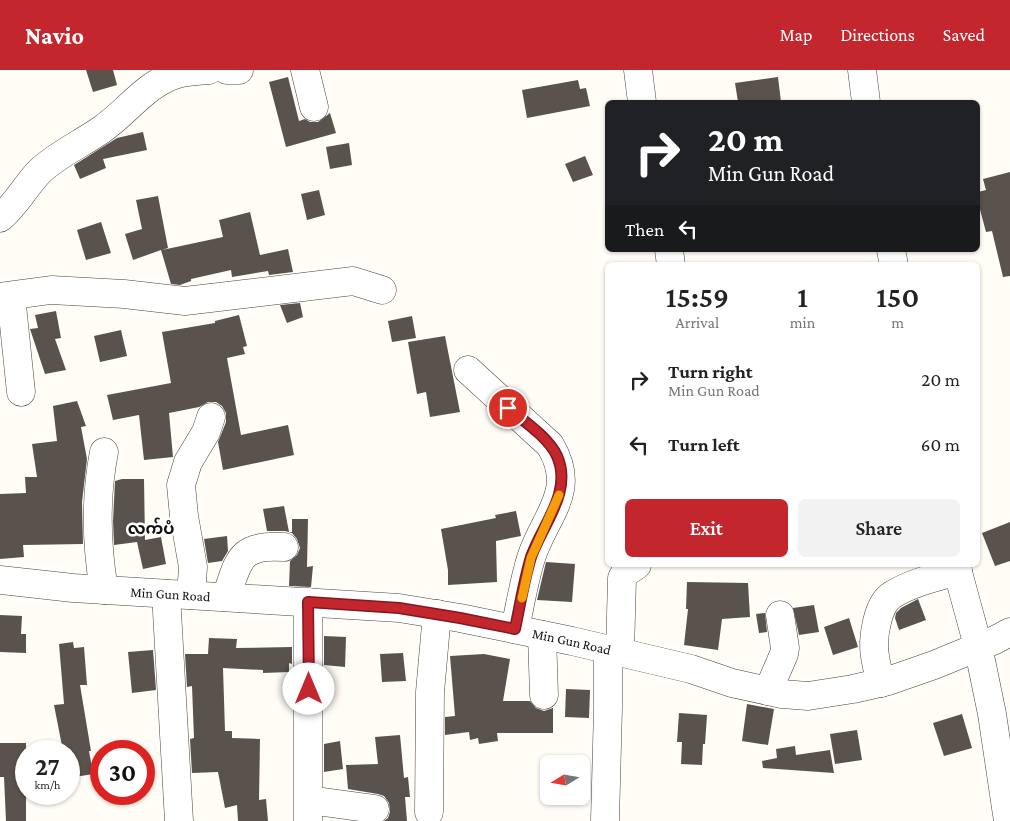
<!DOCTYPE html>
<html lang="en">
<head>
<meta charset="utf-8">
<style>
	:root { --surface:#fff; --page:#f2f2f2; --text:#222; --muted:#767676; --accent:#c4262e }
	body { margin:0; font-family:"Crimson Pro","Noto Sans Myanmar",serif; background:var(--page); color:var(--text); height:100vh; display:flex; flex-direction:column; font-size:19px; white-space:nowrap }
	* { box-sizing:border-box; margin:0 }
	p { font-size:16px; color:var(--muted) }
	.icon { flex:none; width:28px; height:28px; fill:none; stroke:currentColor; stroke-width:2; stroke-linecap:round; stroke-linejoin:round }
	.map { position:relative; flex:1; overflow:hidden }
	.panel { position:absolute; left:605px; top:192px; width:375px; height:305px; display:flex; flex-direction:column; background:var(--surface); border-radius:8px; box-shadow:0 1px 4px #0004 }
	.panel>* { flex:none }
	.guide { position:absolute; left:605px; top:30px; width:375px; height:152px; border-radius:8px; box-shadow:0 1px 4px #0004; background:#202124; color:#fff; overflow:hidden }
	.needle { width:32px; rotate:259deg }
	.fabs { position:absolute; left:540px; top:685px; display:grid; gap:10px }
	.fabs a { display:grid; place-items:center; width:50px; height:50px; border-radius:8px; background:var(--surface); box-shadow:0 1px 4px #0004; font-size:25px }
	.speed { position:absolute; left:15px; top:670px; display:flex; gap:10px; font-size:25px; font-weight:700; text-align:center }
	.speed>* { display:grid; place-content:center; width:65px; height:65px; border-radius:50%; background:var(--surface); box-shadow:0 1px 4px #0004; line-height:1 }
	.speed small { font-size:12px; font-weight:400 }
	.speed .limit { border:8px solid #d22; background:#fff; color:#111 }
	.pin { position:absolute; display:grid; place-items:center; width:42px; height:42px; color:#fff; margin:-21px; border:2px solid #fff; border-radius:50%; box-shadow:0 1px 5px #0007 }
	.me { position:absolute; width:55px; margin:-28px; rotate:0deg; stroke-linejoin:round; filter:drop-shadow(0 0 4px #0008) }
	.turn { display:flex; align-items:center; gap:18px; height:105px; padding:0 20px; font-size:22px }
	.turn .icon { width:65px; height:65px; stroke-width:2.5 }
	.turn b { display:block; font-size:35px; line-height:42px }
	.then { display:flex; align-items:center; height:48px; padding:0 20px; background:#0003; gap:10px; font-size:19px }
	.eta { display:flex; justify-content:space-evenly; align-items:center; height:85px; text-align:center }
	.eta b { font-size:30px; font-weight:600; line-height:35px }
	.primary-button { display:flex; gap:10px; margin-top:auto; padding:10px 20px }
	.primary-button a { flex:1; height:58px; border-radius:8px; background:var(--accent); color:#fff; font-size:20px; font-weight:600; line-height:58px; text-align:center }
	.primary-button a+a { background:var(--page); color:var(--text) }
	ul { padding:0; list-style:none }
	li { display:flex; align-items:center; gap:15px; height:65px; padding:0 20px }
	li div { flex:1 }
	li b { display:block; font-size:19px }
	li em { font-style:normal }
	header { display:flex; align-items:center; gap:30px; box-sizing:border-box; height:70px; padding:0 25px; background:var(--accent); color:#fff }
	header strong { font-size:24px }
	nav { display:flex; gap:28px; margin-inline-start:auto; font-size:18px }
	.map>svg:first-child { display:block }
	.building { fill:#5a524d }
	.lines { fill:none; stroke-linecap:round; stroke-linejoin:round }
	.minor-casing { stroke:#444; stroke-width:29 }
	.minor { stroke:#fff; stroke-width:28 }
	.route-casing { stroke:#7f191e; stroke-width:12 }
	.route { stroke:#c4262e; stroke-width:9 }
	.slow { stroke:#f59e0b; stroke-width:9 }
	.labels { text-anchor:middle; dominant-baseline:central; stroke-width:5; stroke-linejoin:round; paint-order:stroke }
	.street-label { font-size:14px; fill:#111; stroke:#fff }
	.quarter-label { font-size:16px; font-weight:bold; fill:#111; stroke:#fff }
</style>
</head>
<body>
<header>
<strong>Navio</strong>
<nav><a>Map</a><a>Directions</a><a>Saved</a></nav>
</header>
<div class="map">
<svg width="1010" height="751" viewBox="0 0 1010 751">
	<rect width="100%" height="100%" fill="#fffdf5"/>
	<!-- building -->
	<path class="building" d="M86 0H113L117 15 93 22Z
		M288 7 299 51 305 49 310 52H318L330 43 336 63 286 77 269 12Z
		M778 7 781 32H738L735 13Z
		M578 10 580 19 586 18 590 36 527 48 522 20Z
		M143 62 147 80 103 89 106 98 80 109 74 95 117 68Z
		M349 73 352 95 330 99 326 77Z
		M585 86 593 105 573 112 565 94Z
		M1010 102V206L1003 207 992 161 986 162 978 132V122L986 120 983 109Z
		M319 120 325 145 307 150 301 124Z
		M158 126 168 178 162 180 223 167 219 150 250 142 260 185 288 179 293 202 269 205 268 201 232 207 231 200 191 209V211L180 215 171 214 161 180 133 190 125 164 142 159 136 130Z
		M101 152 111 183 86 190 77 160Z
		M300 233 303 247 287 253 280 235Z
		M56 241 61 268 55 269 66 300 45 304 30 259 38 258 35 245Z
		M239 245 247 276 243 277 245 284 227 288 241 365 288 355 294 385 223 400 218 372 226 352V343L222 336 216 332H208L199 337 169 343 173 387 144 390 139 345 113 350 107 325 171 313 162 262 215 253V251Z
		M412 246 416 268 392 272 388 251Z
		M121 260 127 286 100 292 94 266Z
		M445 266 460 342 430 347 426 322 417 324 408 272Z
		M77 331 86 356 81 357 87 389 82 432 83 474 23 475 24 487 0 489V424L26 423 25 407H37L32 374 57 371 53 336Z
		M122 409H144L145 470 161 467 166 494 143 499 137 472 114 475 113 451 115 411Z
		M284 436 289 462H292V449H308L307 497 313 496 311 517 289 516 290 491 297 485 300 478 297 469 292 463 285 461H267L263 439Z
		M516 441 521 466 496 471 497 512 448 515V500L441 459 496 448 495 445Z
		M1010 452V491L995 496 982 463Z
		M227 466 228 481 222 491 208 493 204 469Z
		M546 492 575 494 572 532 537 530Z
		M687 512 748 513 750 547 722 549 718 580 684 575 688 539H686Z
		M918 529 926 550 899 560 895 548 896 543 901 538Z
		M814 535 819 562 799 565 793 538Z
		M765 543 767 562 759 563 756 544Z
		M0 545 22 546 21 564H26V583L0 582Z
		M849 548 858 577 833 585 824 557Z
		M324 566 346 567 345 597 324 595Z
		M209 568 237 569 236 578 292 577V594L289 593V602L263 603V600L223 598 225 661H232V668L260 669 259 730 266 729 268 751H238L237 735 225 738 218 702 192 703 190 669 194 668 192 616 187 617 185 584H208Z
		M73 572 74 578 84 577 87 615H80L91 681H89L93 704 69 708V681H63L54 635 64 634 59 574Z
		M153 580 156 620 132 623 128 582Z
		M403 583 406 611 382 612 380 584Z
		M484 584 510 589 503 631H530L536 638 544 641 553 638V663H497L498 671 479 674 478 668 470 670 469 662 445 665V647L455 646 450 586Z
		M566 619 590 620 589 648 565 647Z
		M747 634 774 639 768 675 742 671Z
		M679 643 707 645 705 674H703L702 695 681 694 682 672H677Z
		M962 644 972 678 944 686 933 653Z
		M857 660 862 690 835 694 830 664Z
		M400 665 404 708 408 707 410 727H405L407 751H384L388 748 390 742 389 733 384 726 378 724 348 719 346 695 378 694 375 667Z
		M340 671 343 699 324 702V674Z
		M0 673H26V751H6L4 707H0Z
		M795 676 796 685 830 680 834 703 763 698 762 691 777 688 776 679Z"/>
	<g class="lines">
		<defs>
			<g id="minor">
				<path d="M227 0H239"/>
				<path d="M305 0 314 37"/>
				<path d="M638 0 642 32"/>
				<path d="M862 0 866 32"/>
				<path d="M0 148C16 135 26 115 40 101 58 84 81 74 101 60 126 43 145 15 174 5 185 1 197 1 209 0"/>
				<path d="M669 180 671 195"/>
				<path d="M891 180 894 195"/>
				<path d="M11 226 21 322"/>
				<path d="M0 227 51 220 124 224 185 231 353 211 382 220"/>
				<path d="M468 300 550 375C578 421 545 445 531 488 524 511 520 535 515 559"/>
				<path d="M956 495 978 576 992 644 1008 751"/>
				<path id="s1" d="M0 510 73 518 399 538 460 548 572 571 691 599 732 613 782 624 808 626 853 619 888 611 934 595 995 570 1010 562"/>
				<path d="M104 520C96 473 95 428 104 382"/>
				<path d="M166 524 179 751"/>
				<path d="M191 525 193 497 184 446 181 415 188 392 206 362 211 347"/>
				<path d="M226 527C239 491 238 474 284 477"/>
				<path d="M542 565 544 625"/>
				<path d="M620 582 622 508 625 503 637 495"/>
				<path d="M881 613C879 604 876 595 875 586 872 570 877 534 892 525 911 513 936 507 958 501"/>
				<path d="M768 621 784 584 785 578 780 545"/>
				<path d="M309 730 375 739"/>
				<path d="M429 742 430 622 437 544"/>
				<path d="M308 751V532"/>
				<path d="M605 751 608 638V579"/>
			</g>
		</defs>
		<!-- minor casing -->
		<use href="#minor" class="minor-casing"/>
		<!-- minor -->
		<use href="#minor" class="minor"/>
	</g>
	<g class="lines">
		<defs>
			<path id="route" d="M309 619 308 532 399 538 460 548 515 559C520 535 524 510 531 487 542 455 573 422 557 386 549 368 524 351 508 338"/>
		</defs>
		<!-- route casing -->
		<use href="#route" class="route-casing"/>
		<!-- route -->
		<use href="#route" class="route"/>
		<!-- slow -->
		<path class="slow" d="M522 528 531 488 559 425"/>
	</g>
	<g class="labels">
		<!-- street labels -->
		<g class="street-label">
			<text stroke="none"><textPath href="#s1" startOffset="171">Min Gun Road</textPath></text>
			<text stroke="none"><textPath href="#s1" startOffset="576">Min Gun Road</textPath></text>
		</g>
		<!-- quarter labels -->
		<g class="quarter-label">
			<text x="151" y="458">လက်ပံ</text>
		</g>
	</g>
</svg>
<div class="fabs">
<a><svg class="needle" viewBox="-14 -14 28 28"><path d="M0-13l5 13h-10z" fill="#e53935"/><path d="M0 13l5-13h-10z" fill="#767676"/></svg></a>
</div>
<div class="speed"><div>27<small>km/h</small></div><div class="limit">30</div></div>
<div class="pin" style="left:508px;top:338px;background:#d93025"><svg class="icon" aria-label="arrive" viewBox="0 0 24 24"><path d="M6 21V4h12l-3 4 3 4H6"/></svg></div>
<svg class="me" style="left:309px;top:619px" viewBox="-20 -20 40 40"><circle r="19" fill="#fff"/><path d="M0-13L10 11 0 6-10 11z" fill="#c4262e"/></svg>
<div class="guide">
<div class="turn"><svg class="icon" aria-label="right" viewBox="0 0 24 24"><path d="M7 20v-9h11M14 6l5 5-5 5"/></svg><div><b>20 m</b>Min Gun Road</div></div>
<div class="then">Then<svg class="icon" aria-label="left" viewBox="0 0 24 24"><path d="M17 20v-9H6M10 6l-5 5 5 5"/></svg></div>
</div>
<section class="panel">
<div class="eta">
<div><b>15:59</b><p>Arrival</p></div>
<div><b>1</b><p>min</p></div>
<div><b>150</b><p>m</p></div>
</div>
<ul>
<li><svg class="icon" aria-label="right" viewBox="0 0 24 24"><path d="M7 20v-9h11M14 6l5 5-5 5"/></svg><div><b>Turn right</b><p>Min Gun Road</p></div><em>20 m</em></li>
<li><svg class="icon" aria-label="left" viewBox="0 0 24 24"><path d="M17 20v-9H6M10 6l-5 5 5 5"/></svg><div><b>Turn left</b></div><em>60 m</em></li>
</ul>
<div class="primary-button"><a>Exit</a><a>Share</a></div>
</section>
</div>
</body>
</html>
